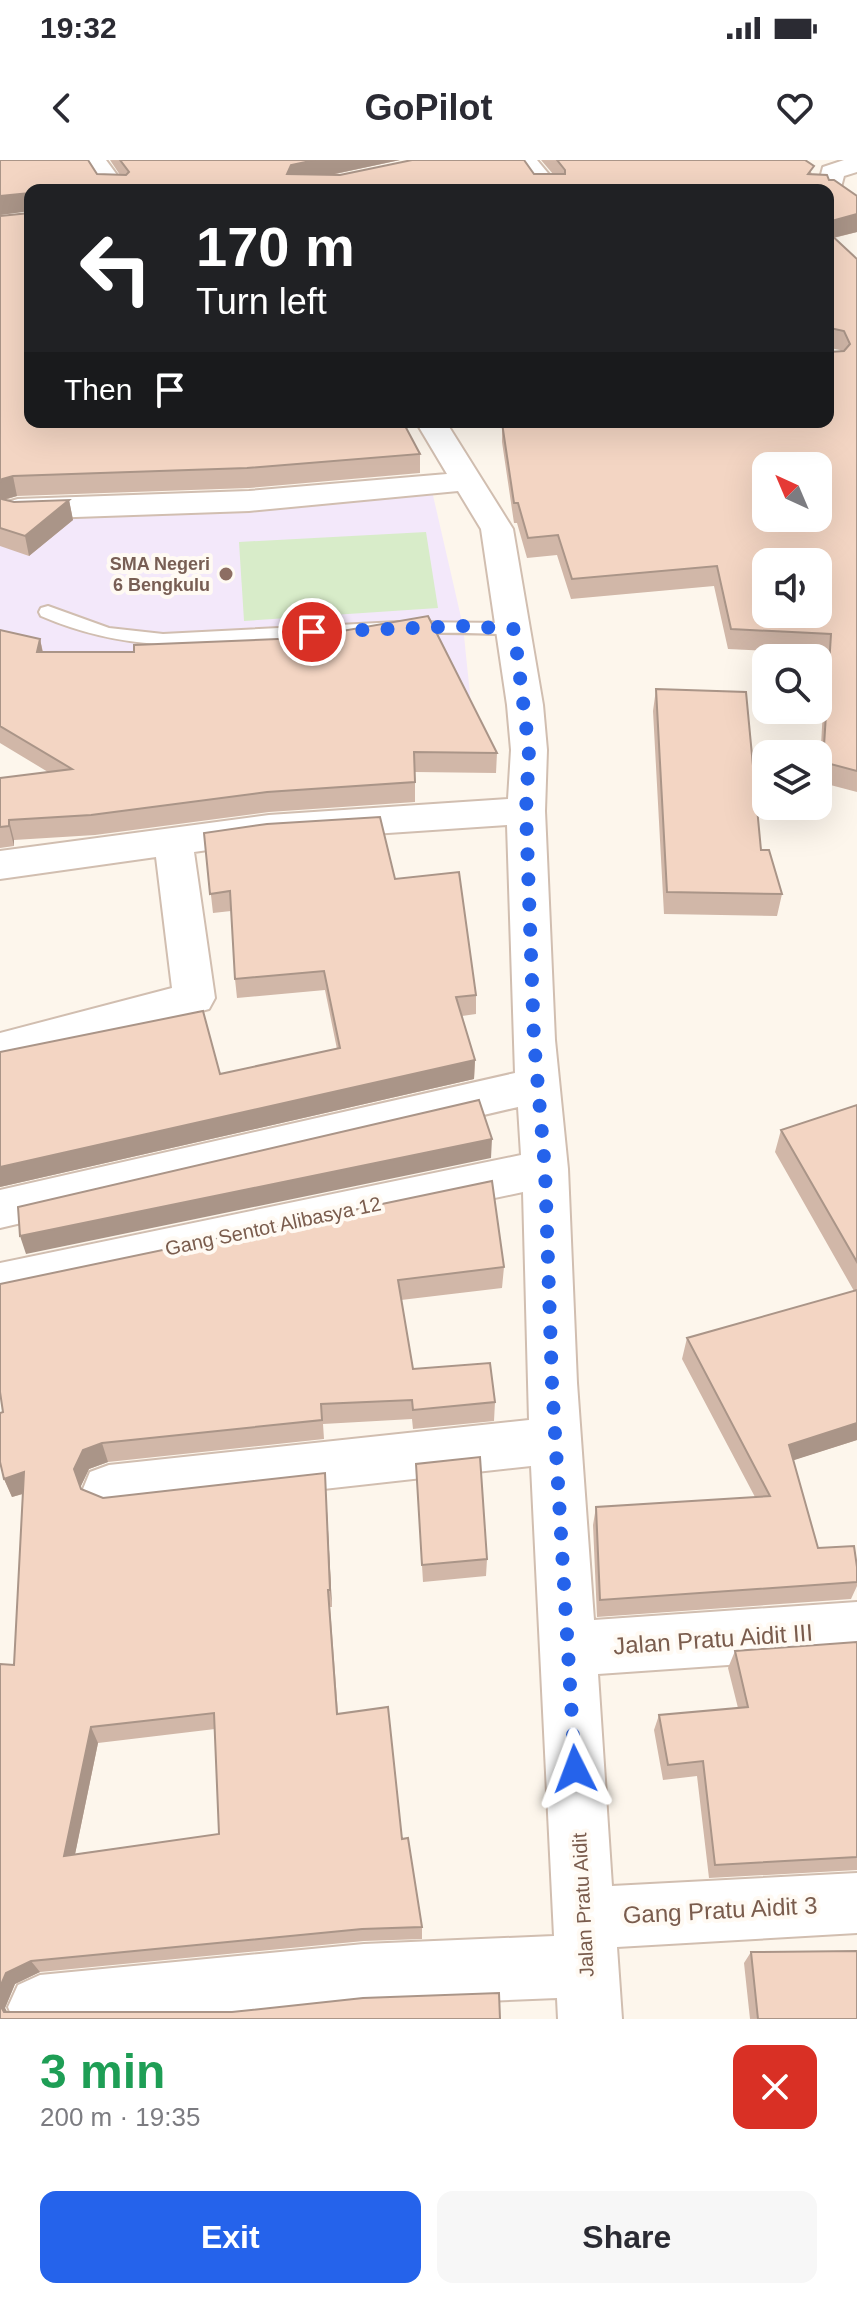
<!DOCTYPE html>
<html lang="en">
<head>
<meta charset="utf-8">
<style>
	:root { --surface:#fff; --page:#f7f7f7; --text:#2b2b33; --muted:#7c7c81; --accent:#2563eb }
	body { margin:0; font-family:Arial,sans-serif; background:var(--page); color:var(--text); height:100vh; display:flex; flex-direction:column; font-size:30px; white-space:nowrap }
	* { box-sizing:border-box; margin:0 }
	p { font-size:26px; color:var(--muted) }
	.icon { flex:none; width:44px; height:44px; fill:none; stroke:currentColor; stroke-width:2; stroke-linecap:round; stroke-linejoin:round }
	.map { position:relative; height:1859px; overflow:hidden }
	.side { display:flex; flex-direction:column; background:var(--surface); flex:1 }
	.side>* { flex:none }
	.guide { position:absolute; left:24px; top:24px; width:810px; height:244px; border-radius:16px; box-shadow:0 8px 32px #0002; background:#202124; color:#fff; overflow:hidden }
	.needle { width:52px; rotate:316deg }
	.fabs { position:absolute; left:752px; top:292px; display:grid; gap:16px }
	.fabs a { display:grid; place-items:center; width:80px; height:80px; border-radius:16px; background:var(--surface); box-shadow:0 8px 32px #0002; font-size:40px }
	.pin { position:absolute; display:grid; place-items:center; width:68px; height:68px; color:#fff; margin:-34px; border:4px solid #fff; border-radius:50%; box-shadow:0 2px 8px #0007 }
	.me { position:absolute; width:88px; margin:-44px; rotate:357deg; stroke-linejoin:round; filter:drop-shadow(0 0 6px #0008) }
	.turn { display:flex; align-items:center; gap:28px; height:168px; padding:0 40px; font-size:36px }
	.turn .icon { width:104px; height:104px; stroke-width:2.5 }
	.turn b { display:block; font-size:56px; line-height:68px }
	.then { display:flex; align-items:center; height:76px; padding:0 40px; background:#0003; gap:16px; font-size:30px }
	.round { display:grid; place-items:center; flex:none; width:84px; height:84px; border-radius:16px; background:var(--page) }
	.headline { display:flex; align-items:center; justify-content:space-between; height:136px; padding:0 40px }
	h1 { font-size:48px; font-weight:600; line-height:60px; color:#1e9e55 }
	.button { display:flex; gap:16px; margin-top:auto; padding:16px 40px }
	.button a { flex:1; height:92px; border-radius:16px; background:var(--accent); color:#fff; font-size:32px; font-weight:600; line-height:92px; text-align:center }
	.button a+a { background:var(--page); color:var(--text) }
	.status { display:flex; justify-content:space-between; align-items:center; height:56px; padding:0 40px; background:var(--surface); direction:ltr }
	.status svg { height:22px; fill:currentColor }
	header { display:flex; justify-content:space-between; align-items:center; height:104px; padding:0 40px; background:var(--surface); font-size:36px; font-weight:600 }
	.map>svg:first-child { display:block }
	.education { fill:#f3e8fa }
	.green { fill:#d8ecc9 }
	.lines { fill:none; stroke-linecap:round; stroke-linejoin:round }
	.service-casing { stroke:#d1beb0; stroke-width:4 }
	.minor-casing { stroke:#d1beb0; stroke-width:4 }
	.service { fill:#fff; fill-rule:evenodd }
	.minor { fill:#fff; fill-rule:evenodd }
	.wall { fill:#d1b7a8; fill-rule:evenodd }
	.shaded-wall { fill:#aa9588 }
	.building { fill:#f3d5c3; stroke:#aa9588; stroke-width:2; fill-rule:evenodd }
	.route { stroke:#2563eb; stroke-width:14; stroke-dasharray:0 25.2 }
	.education-dot { fill:#8d6e63; stroke:#fffaf3; stroke-width:3 }
	.labels { text-anchor:middle; dominant-baseline:central; stroke-width:8; stroke-linejoin:round; paint-order:stroke }
	.far-education-label { font-size:18px; font-weight:bold; fill:#785e54; stroke:#fffaf3; text-anchor:end }
	.street-label { font-size:20px; fill:#7a5c4d; stroke:#fffaf3 }
	.near-street-label { font-size:24px; fill:#7a5c4d; stroke:#fffaf3 }
</style>
</head>
<body>
<div class="status"><b>19:32</b><svg viewBox="0 0 49 12"><path d="M0 12V9h3v3zM5 12V6h3v6zM10 12V3h3v9zM15 12V0h3v12zM26 1h20v11H26zM47 4h2v5h-2z"/></svg></div>
<header><svg class="icon" aria-label="back" viewBox="0 0 24 24"><path d="M15 5l-7 7 7 7"/></svg>GoPilot<svg class="icon" aria-label="heart" viewBox="0 0 24 24"><path d="M12 20l-8-8c-3-5 5-10 8-4 3-6 11-1 8 4z"/></svg></header>
<div class="map">
<svg width="857" height="1859" viewBox="0 0 857 1859">
	<rect width="100%" height="100%" fill="#fdf6ec"/>
	<!-- education -->
	<path class="education" d="M432 331 463 466 472 554 0 580V356L24 361Z"/>
	<!-- green -->
	<path class="green" d="M426 372 438 448 244 461 239 382Z"/>
	<g class="lines">
		<defs>
			<path id="service" d="M48 446 109 468 163 474 398 462 514 463 523 469 514 475C451 471 388 473 324 477 221 483 141 499 41 456L39 452 41 448Z"/>
			<path id="minor" d="M82 0H106L128 30H102Z
				M512 0H537L562 30H536Z
				M844 0H857V12L844 16 840 31 828 36V30H807L819 22 823 7Z
				M416 262H446L513 369 543 545 547 590 545 651 555 880 568 1009 577 1223 594 1460 857 1442V1496L598 1514 612 1726 857 1713V1773L617 1787 622 1859H558L557 1838 364 1846 236 1859H13L8 1847 18 1825 40 1815 364 1784 554 1776 531 1306 109 1353 90 1346 83 1329 90 1312 109 1305 529 1260 523 1032 0 1143V1103L521 995 518 947 0 1068V1030L515 913 507 665 269 681 194 692 215 838 209 849 0 905V873L172 828 156 697 0 719V691L269 655 508 639 511 590 507 545 481 369 458 331 249 351 18 359 7 356 2 349 7 342 18 339 249 331 447 314Z"/>
		</defs>
		<!-- service casing -->
		<use href="#service" class="service-casing"/>
		<!-- minor casing -->
		<use href="#minor" class="minor-casing"/>
		<!-- service -->
		<use href="#service" class="service"/>
		<!-- minor -->
		<use href="#minor" class="minor"/>
	</g>
	<!-- wall -->
	<path class="wall" d="M0 0 97 14 120 15 110 0H400L331 15 553 14 541 0H805L812 14 829 20 857 36V72L834 78 857 99V632L819 622 826 494 728 489 714 426 571 439 557 395 527 398 517 363H514L502 282V263L501 262H828L30 30 420 294V313L249 328 17 336 5 340 14 342 69 340 73 360 29 396 0 386V56L29 53V51L0 55ZM830 188 840 190 841 191 830 192Z
		M0 470 40 479 43 492 497 593 496 613 415 612V642L269 652 95 675 14 680V686L0 688V618L48 612 0 583Z
		M656 529 761 690 782 734 777 756 664 754 653 551Z
		M204 673 395 719 476 835V854L462 856 475 900 474 919 0 1027V892L220 914 337 889 325 830 237 838 235 819 231 751 213 753Z
		M857 945V1280L793 1300 818 1388 857 1407V1426L851 1439 597 1457 593 1365 596 1347 755 1337 682 1199 687 1178 854 1131 775 992 781 970Z
		M504 1107 502 1128 401 1140 413 1209 495 1242 494 1261 413 1269 412 1259 323 1264 324 1279 108 1302 89 1309 80 1328 103 1338 325 1313 332 1447H330L338 1553 402 1679 422 1767V1779L364 1781 40 1812 15 1824 5 1848 7 1852 0 1859 14 1505 23 1334 12 1337 4 1319 0 1124ZM215 1569 219 1674 75 1694 98 1583Z
		M416 1304 487 1399 486 1416 423 1422Z
		M857 1482V1710L709 1718 697 1616 663 1620 654 1570 659 1555 738 1548 728 1508 735 1491Z
		M751 1792 857 1859H750L744 1803Z"/>
	<!-- shaded-wall -->
	<path class="shaded-wall" d="M315 0H400L292 23 287 14 291 5Z
		M29 33 30 51 0 55V36Z
		M857 54V72L828 79V62Z
		M13 316 17 336 6 339 0 347V322L2 319Z
		M69 340 73 360 29 396 25 376Z
		M40 479 44 499 37 492Z
		M9 660 14 680V686L9 666Z
		M475 900 474 919 0 1027V1007Z
		M492 979 491 998 26 1094 20 1076Z
		M857 1263V1280L782 1304 789 1285Z
		M102 1283 108 1302 89 1309 80 1328 74 1309 83 1290Z
		M24 1312 32 1331 12 1337 4 1319Z
		M325 1313 326 1332 332 1447 330 1430Z
		M91 1567 98 1583 72 1709 64 1696Z
		M31 1801 40 1812 15 1824 5 1848 11 1859 4 1852 0 1845V1827L6 1813Z"/>
	<!-- building -->
	<path class="building" d="M0 0H88L97 14 126 15 129 12 120 0H315L291 5 287 14 340 15 412 0H524L534 14H565V10L557 0H805L814 6 808 14 827 15 829 20H834L857 36V54L828 62V30H30V262H403L420 294 247 308 13 316 2 319 0 322V56L29 53V33L0 36Z
		M828 72 857 99V611L823 602 831 474 731 469 717 406 572 419 558 375 528 378 518 343H514L502 263 508 262H828ZM830 168 844 171 850 184 844 191 830 192ZM766 306H818V358H766ZM766 402H818V454H766Z
		M0 336 2 339 14 342 69 340 25 376 0 368Z
		M428 456 497 593 414 592 415 622 267 632 91 655 9 660V666L0 667V618L72 609 0 566V470L40 479 37 492H134V485L302 478Z
		M656 529 746 532 761 690H769L782 734 667 732Z
		M380 657 395 719 459 712 476 835 456 837 475 900 0 1007V892L203 851 220 914 340 888 324 811 235 819 230 731 210 734 204 673 267 664Z
		M479 940 492 979 20 1076 18 1047Z
		M857 945V1102L781 970Z
		M492 1021 504 1107 398 1120 413 1209 490 1203 495 1242 413 1250 412 1240 321 1244 322 1260 102 1283 83 1290 74 1309 81 1329 103 1338 325 1313 330 1430H328L337 1554 388 1547 402 1679 408 1678 422 1767 362 1769 31 1801 6 1813 0 1827V1504L14 1505 24 1312 4 1319 0 1302V1253L3 1252 0 1232V1124ZM214 1553 219 1674 64 1696 91 1567Z
		M857 1130V1263L789 1285 818 1388 854 1386 857 1407V1422L600 1440 596 1347 770 1336 687 1178Z
		M480 1297 487 1399 422 1405 416 1304Z
		M857 1482V1697L715 1705 703 1601 668 1605 659 1555 748 1547 735 1491Z
		M857 1791V1859H758L751 1792Z
		M499 1833 500 1859H0V1845L4 1852H232L363 1838Z"/>
	<g class="lines">
		<!-- route -->
		<path class="route" d="M312 472 463 466 514 469 529 590 526 651 534 880 545 1009 552 1223 575 1609"/>
	</g>
	<!-- markers -->
	<circle class="education-dot" cx="226" cy="414" r="8"/>
	<g class="labels">
		<!-- far-education labels -->
		<g class="far-education-label">
			<text x="210" y="404">SMA Negeri<tspan x="210" dy="21">6 Bengkulu</tspan></text>
		</g>
		<!-- street labels -->
		<g class="street-label">
			<text transform="translate(273 1066) rotate(-12)">Gang Sentot Alibasya 12</text>
			<text transform="translate(583 1745) rotate(-93)">Jalan Pratu Aidit</text>
		</g>
		<!-- near-street labels -->
		<g class="near-street-label">
			<text transform="translate(713 1479) rotate(-4)">Jalan Pratu Aidit III</text>
			<text transform="translate(720 1750) rotate(-3)">Gang Pratu Aidit 3</text>
		</g>
	</g>
</svg>
<div class="fabs">
<a><svg class="needle" viewBox="-14 -14 28 28"><path d="M0-13l5 13h-10z" fill="#e53935"/><path d="M0 13l5-13h-10z" fill="#7c7c81"/></svg></a>
<a><svg class="icon" aria-label="sound" viewBox="0 0 24 24"><path d="M4 9h4l5-4v14l-5-4H4zM17 9q2 3 0 6"/></svg></a>
<a><svg class="icon" aria-label="search" viewBox="0 0 24 24"><circle cx="10" cy="10" r="6"/><path d="M15 15l6 6"/></svg></a>
<a><svg class="icon" aria-label="layers" viewBox="0 0 24 24"><path d="M12 4l9 5-9 5-9-5zM3 14l9 5 9-5"/></svg></a>
</div>
<div class="pin" style="left:312px;top:472px;background:#d93025"><svg class="icon" aria-label="arrive" viewBox="0 0 24 24"><path d="M6 21V4h12l-3 4 3 4H6"/></svg></div>
<svg class="me" style="left:575px;top:1609px" viewBox="-20 -20 40 40"><path d="M0-17L14 15 0 8-14 15z" fill="#2563eb" stroke="#fff" stroke-width="4"/></svg>
<div class="guide">
<div class="turn"><svg class="icon" aria-label="left" viewBox="0 0 24 24"><path d="M17 20v-9H6M10 6l-5 5 5 5"/></svg><div><b>170 m</b>Turn left</div></div>
<div class="then">Then<svg class="icon" aria-label="arrive" viewBox="0 0 24 24"><path d="M6 21V4h12l-3 4 3 4H6"/></svg></div>
</div>
</div>
<section class="side">
<div class="headline"><div><h1>3 min</h1><p>200 m · 19:35</p></div><a class="round" style="background:#d93025;color:#fff"><svg class="icon" aria-label="close" viewBox="0 0 24 24"><path d="M6 6l12 12M18 6L6 18"/></svg></a></div>
<div class="button"><a>Exit</a><a>Share</a></div>
</section>
</body>
</html>
